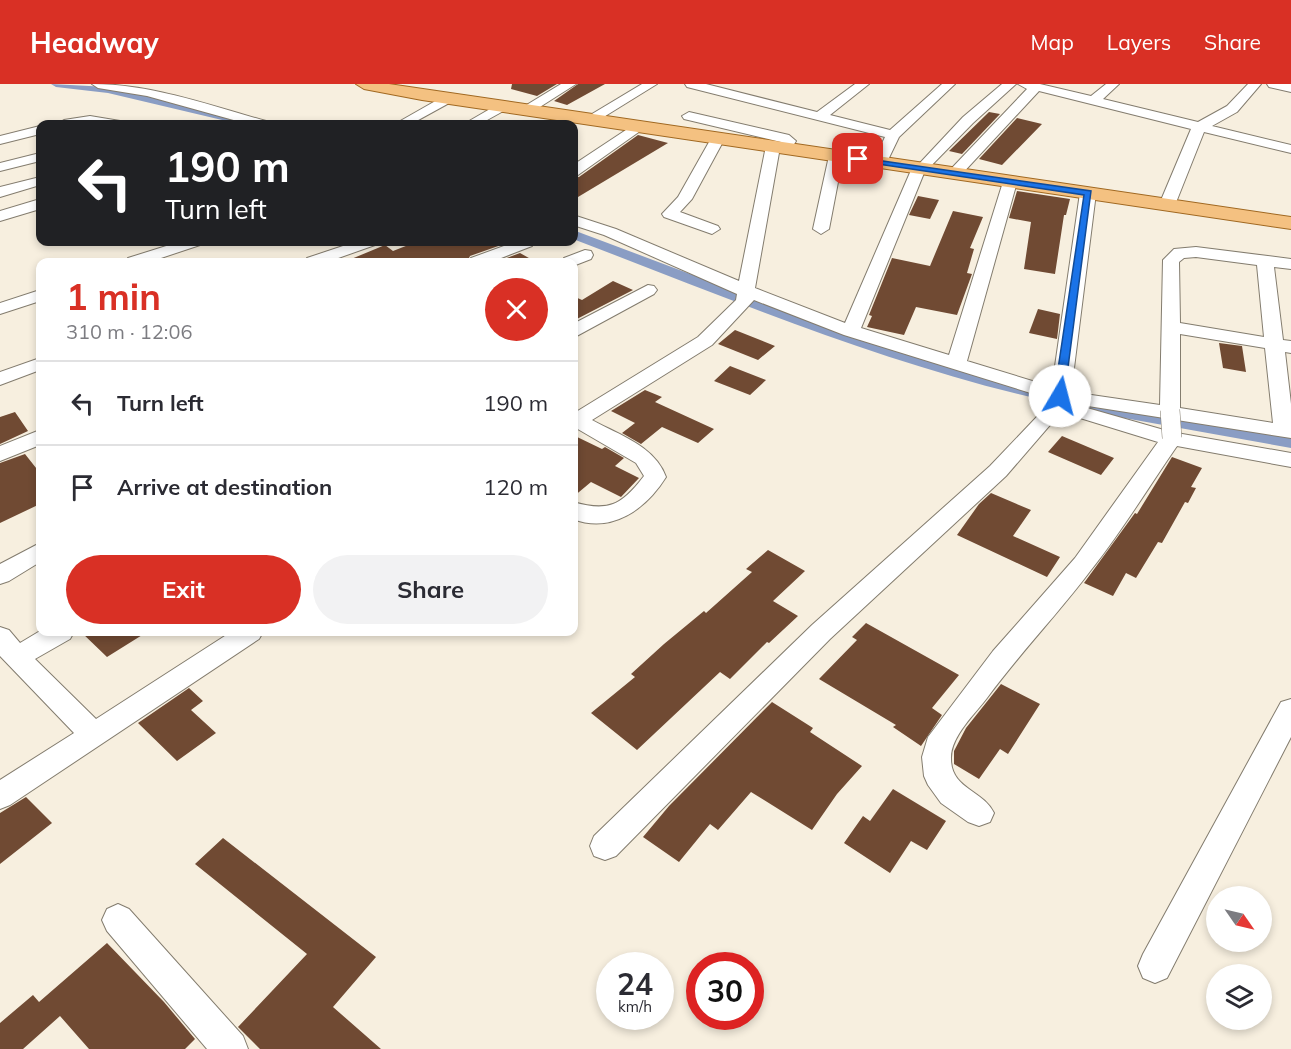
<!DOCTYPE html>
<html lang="en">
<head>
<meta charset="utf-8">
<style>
	:root { --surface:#fff; --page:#f2f2f3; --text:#2b2b33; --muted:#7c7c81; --line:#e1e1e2; --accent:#d93025 }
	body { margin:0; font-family:Mulish,sans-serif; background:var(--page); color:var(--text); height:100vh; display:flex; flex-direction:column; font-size:22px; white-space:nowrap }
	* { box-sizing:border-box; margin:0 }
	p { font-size:20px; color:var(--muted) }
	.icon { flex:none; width:33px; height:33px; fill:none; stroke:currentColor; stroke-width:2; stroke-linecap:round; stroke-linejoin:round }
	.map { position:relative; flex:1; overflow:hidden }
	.drawer { position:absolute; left:36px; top:174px; width:542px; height:378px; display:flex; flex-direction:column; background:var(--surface); border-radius:12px; box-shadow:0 3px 9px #0003 }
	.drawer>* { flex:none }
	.banner { position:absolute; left:36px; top:36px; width:542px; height:126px; border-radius:12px; box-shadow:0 3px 9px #0003; background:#202124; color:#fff; overflow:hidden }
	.needle { width:39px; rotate:124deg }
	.buttons { position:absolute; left:1206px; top:802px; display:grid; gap:12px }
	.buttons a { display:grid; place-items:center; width:66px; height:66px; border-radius:50%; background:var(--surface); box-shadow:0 3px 9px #0003; font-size:30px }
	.speed { position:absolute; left:596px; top:868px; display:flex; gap:12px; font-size:30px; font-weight:700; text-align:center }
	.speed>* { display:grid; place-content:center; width:78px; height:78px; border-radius:50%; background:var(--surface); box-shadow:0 3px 9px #0003; line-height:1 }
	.speed small { font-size:15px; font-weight:400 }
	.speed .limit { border:9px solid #d22; background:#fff; color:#111 }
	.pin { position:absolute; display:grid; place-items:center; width:51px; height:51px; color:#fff; margin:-26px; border-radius:12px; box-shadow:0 3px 9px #0006 }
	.me { position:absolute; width:66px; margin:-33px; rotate:8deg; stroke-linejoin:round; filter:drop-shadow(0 0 4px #0008) }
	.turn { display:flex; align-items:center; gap:21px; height:126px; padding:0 30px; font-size:27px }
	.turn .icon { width:78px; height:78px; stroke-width:2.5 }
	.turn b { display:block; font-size:42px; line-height:51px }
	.round { display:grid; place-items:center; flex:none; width:63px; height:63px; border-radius:32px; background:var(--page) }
	.overview { display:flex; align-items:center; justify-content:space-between; height:102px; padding:0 30px }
	h1 { font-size:36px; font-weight:700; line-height:45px; color:var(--accent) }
	.button { display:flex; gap:12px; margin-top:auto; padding:12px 30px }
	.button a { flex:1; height:69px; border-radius:36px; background:var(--accent); color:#fff; font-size:24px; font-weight:700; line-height:69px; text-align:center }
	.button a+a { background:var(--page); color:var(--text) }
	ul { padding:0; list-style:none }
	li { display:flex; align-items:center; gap:18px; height:84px; padding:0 30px; border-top:2px solid var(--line) }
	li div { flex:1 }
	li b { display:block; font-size:22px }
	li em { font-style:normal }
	header { display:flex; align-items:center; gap:36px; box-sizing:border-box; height:84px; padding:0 30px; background:var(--accent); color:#fff }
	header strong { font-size:28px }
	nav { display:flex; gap:33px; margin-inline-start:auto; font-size:21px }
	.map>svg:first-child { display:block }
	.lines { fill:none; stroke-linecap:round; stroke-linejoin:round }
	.canal { fill:#8a9dc4; fill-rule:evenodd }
	.building { fill:#704a33 }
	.minor-casing { stroke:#837c6e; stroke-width:2 }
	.major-casing { stroke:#a06821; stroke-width:2 }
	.minor { fill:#fff; fill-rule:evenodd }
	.major { fill:#f4c181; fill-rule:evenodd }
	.minor-bridge-casing { stroke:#837c6e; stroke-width:20; stroke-linecap:butt }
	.minor-bridge { stroke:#fff; stroke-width:19 }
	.route { fill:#1a73e8; stroke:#114b97; stroke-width:1.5 }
</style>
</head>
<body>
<header>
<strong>Headway</strong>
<nav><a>Map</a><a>Layers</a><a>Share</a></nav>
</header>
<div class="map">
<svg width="1291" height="965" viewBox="0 0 1291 965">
	<rect width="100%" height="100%" fill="#f7efdf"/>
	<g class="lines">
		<!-- canal -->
		<path class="canal" d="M51 0 108 3 256 37 258 40H239L108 9 56 3Z
			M573 146 829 242 983 292 1049 307 1052 311 1049 315 1043 316C881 279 728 214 573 155Z
			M1079 314 1291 352V364L1124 334 1073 323 1070 319 1073 315Z"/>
	</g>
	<!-- building -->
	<path class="building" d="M512 0H557L537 12 511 5Z
		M578 0H605L567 21 554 17Z
		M989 28 1000 30 962 70 949 67Z
		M1017 34 1042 40 1002 81 979 75Z
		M638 51 668 59 573 116V94L579 93Z
		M1017 107 1070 115 1066 131H1064L1055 190 1024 185 1031 138 1009 134Z
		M918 112 939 116 930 135 909 131Z
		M953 127 983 133 970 164 974 165 967 189 972 190 957 231 916 223 904 251 867 243 872 232 869 231 892 174 930 182Z
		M416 158H500L504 160 470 172 467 178H344L385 161 393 167Z
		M520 169 536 178H496Z
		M613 197 633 206 573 237V212L582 216Z
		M1038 225 1060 230 1057 255 1029 249Z
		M735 246 775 262 758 276 718 260Z
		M1219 259 1242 262 1246 288 1223 284Z
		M730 282 766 296 750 311 714 297Z
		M645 306 662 313 655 318 714 345 698 359 662 343 641 360 622 349 635 339 611 327Z
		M15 328 28 347 0 360V333Z
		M573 351 602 365 605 363 624 374 615 382 639 394 621 413 591 398 573 413Z
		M1062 352 1114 374 1101 391 1048 368Z
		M25 370 40 389V420L0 439V379Z
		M1172 373 1202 384 1191 403 1196 404 1188 419 1185 418 1162 459 1158 458 1136 494 1126 489 1113 512 1084 499 1135 429 1137 430Z
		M991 409 1031 426 1013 452 1060 473 1047 493 957 451 979 420Z
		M768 466 805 487 773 517 798 532 769 559 767 558 730 595 720 588 637 666 591 629 635 593 631 590 664 560 704 527 706 529 752 488 746 485Z
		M866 539 959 591 932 624 942 631 921 662 893 643 896 641 819 595 857 556 852 553Z
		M81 548H147L107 573Z
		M1001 600 1040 620 1008 670 1000 665 979 695 954 680V667L966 644Z
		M189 604 203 617 191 626 216 649 177 677 138 639Z
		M772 618 813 644 810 648 862 682 837 710 812 746 751 708 718 746 710 740 679 778 643 753 669 722Z
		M893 705 946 737 927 766 911 757 890 789 844 759 863 732 870 737Z
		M26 713 52 739 0 780V729Z
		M223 754 376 873 333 923 381 965H260L238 943 307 870 195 780Z
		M107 859 164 918 195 955 185 965H89L60 932 23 965H0V939L33 911 39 918Z"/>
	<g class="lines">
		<defs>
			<path id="minor" d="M92 0C152 0 208 21 266 37L268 40H248L147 12 98 4Z
				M561 0H576L532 28H522L520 25Z
				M642 0H657L594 39H584L582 36Z
				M685 0H706L817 28 855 0H869L830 31 890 46 942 0H955L899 53 887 78 880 82 873 78 885 53 687 3Z
				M1002 0H1016L973 39 924 89 861 244 949 271 1003 98 1010 94 1015 95 1017 98 967 277 1052 303 1080 109 1088 104 1093 106 1096 109 1071 308 1160 321 1163 176 1174 165 1196 163 1291 175V185L1274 183 1283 256 1291 257V269L1285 268 1291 320V354L1069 319 1006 392 830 555 616 772 605 776 594 772 590 762 594 752 812 541 990 382 1049 320 1050 315 844 251 754 216 712 261 592 336C619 351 655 362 666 393 646 425 612 450 573 435V418C608 428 621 422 644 392L636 379 576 344 573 345V328H576L698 253 736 216 737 210 604 151 573 141V131L616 145 739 197 766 62 773 58 779 61 781 58 684 35 682 32 689 28 789 51 796 57 791 65 786 66 780 63 755 204 845 239 912 84 919 80 963 33ZM1196 173 1257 181 1264 253 1180 239 1179 178 1184 174ZM1180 250 1265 264 1273 339 1180 324Z
				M1018 0H1040L1091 12 1106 0H1119L1103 15 1198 38 1227 22 1248 0H1261L1237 28 1212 42 1291 61V69L1204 48 1175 121 1167 126 1159 121 1191 45 1039 7 960 92H950L948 89 950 86 1027 5Z
				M1267 0H1291V8L1269 3Z
				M446 11 451 12 452 15 451 18 411 40H395Z
				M502 18 509 22 507 25 480 40H464Z
				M90 32 120 37 122 40H57L64 36Z
				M638 38 645 42 643 45 578 91 573 92V81Z
				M40 42V50L0 60V52Z
				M718 50 725 54 692 115 680 128 718 142 720 145 712 150 664 133 662 130 678 113 713 51Z
				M836 68 843 72 829 145 821 150 813 145 829 72Z
				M40 69V77L0 87V79Z
				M40 93V101L0 113V103Z
				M40 115V125L0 137V127Z
				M179 158H202L200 161 149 178H126L128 174Z
				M355 158H377L375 161 327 178H305L307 174Z
				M515 158 534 159 532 162 491 178H469L471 174Z
				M585 166 591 167 593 171 591 175 573 182V178H562L564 174Z
				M648 201 654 202 657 206 654 210 573 254V240Z
				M40 206V217L0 230V219Z
				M40 274V286L0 301V288Z
				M1087 324 1171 348 1291 369V383L1177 362C1148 404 1122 447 1091 486 1058 530 1020 569 987 614 975 630 950 653 951 675 951 705 983 706 994 729L990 738 979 742 968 738 941 719 928 701 924 692 922 673 928 653 993 567 1075 474 1158 358 1080 334 1077 330 1080 326Z
				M40 346V361L0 377V362Z
				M40 459V478L9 497 0 500V480Z
				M0 543 9 546 20 559 40 547 74 548 70 555 35 575 96 635 231 548H263L259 555 10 721 0 725V696L74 649 0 572Z
				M1291 615V653L1167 894 1155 899 1143 894 1138 882 1143 870 1281 618Z
				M118 820 129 825 243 952 248 965H207L107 847 102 836 107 825Z"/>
			<path id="major" d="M356 0H389L1291 133V145L422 16 364 5Z"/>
		</defs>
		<!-- minor casing -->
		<use href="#minor" class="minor-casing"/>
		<!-- major casing -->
		<use href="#major" class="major-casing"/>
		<!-- minor -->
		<use href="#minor" class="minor"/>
		<!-- major -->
		<use href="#major" class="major"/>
		<defs>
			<path id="minor-bridge" d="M1170 326 1172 354"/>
		</defs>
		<!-- minor-bridge casing -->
		<use href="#minor-bridge" class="minor-bridge-casing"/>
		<!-- minor-bridge -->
		<use href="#minor-bridge" class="minor-bridge"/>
	</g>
	<!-- route -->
	<path class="route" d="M855 73 1091 107 1064 314H1056L1054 312 1084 111 858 77H855Z"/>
</svg>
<div class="buttons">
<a><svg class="needle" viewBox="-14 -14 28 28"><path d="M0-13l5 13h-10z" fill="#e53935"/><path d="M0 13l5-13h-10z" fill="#7c7c81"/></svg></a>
<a><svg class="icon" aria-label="layers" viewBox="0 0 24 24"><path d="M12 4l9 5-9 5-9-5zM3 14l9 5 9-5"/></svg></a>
</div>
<div class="speed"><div>24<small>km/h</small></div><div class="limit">30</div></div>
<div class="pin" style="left:858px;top:75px;background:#d93025"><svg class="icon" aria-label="arrive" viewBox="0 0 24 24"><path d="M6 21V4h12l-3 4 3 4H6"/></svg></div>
<svg class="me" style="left:1060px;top:312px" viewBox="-20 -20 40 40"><circle r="19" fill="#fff"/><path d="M0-13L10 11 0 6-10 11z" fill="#1a73e8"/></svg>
<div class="banner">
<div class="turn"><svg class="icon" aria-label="left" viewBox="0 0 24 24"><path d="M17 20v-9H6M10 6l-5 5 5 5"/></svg><div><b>190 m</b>Turn left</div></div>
</div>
<section class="drawer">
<div class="overview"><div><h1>1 min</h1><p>310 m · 12:06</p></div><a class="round" style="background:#d93025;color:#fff"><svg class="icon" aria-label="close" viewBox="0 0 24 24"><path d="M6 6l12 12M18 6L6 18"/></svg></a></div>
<ul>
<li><svg class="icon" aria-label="left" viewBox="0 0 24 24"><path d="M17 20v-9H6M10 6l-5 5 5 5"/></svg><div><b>Turn left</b></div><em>190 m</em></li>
<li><svg class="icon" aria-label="arrive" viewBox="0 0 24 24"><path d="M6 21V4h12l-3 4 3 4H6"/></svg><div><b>Arrive at destination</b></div><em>120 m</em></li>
</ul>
<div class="button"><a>Exit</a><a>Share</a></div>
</section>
</div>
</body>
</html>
